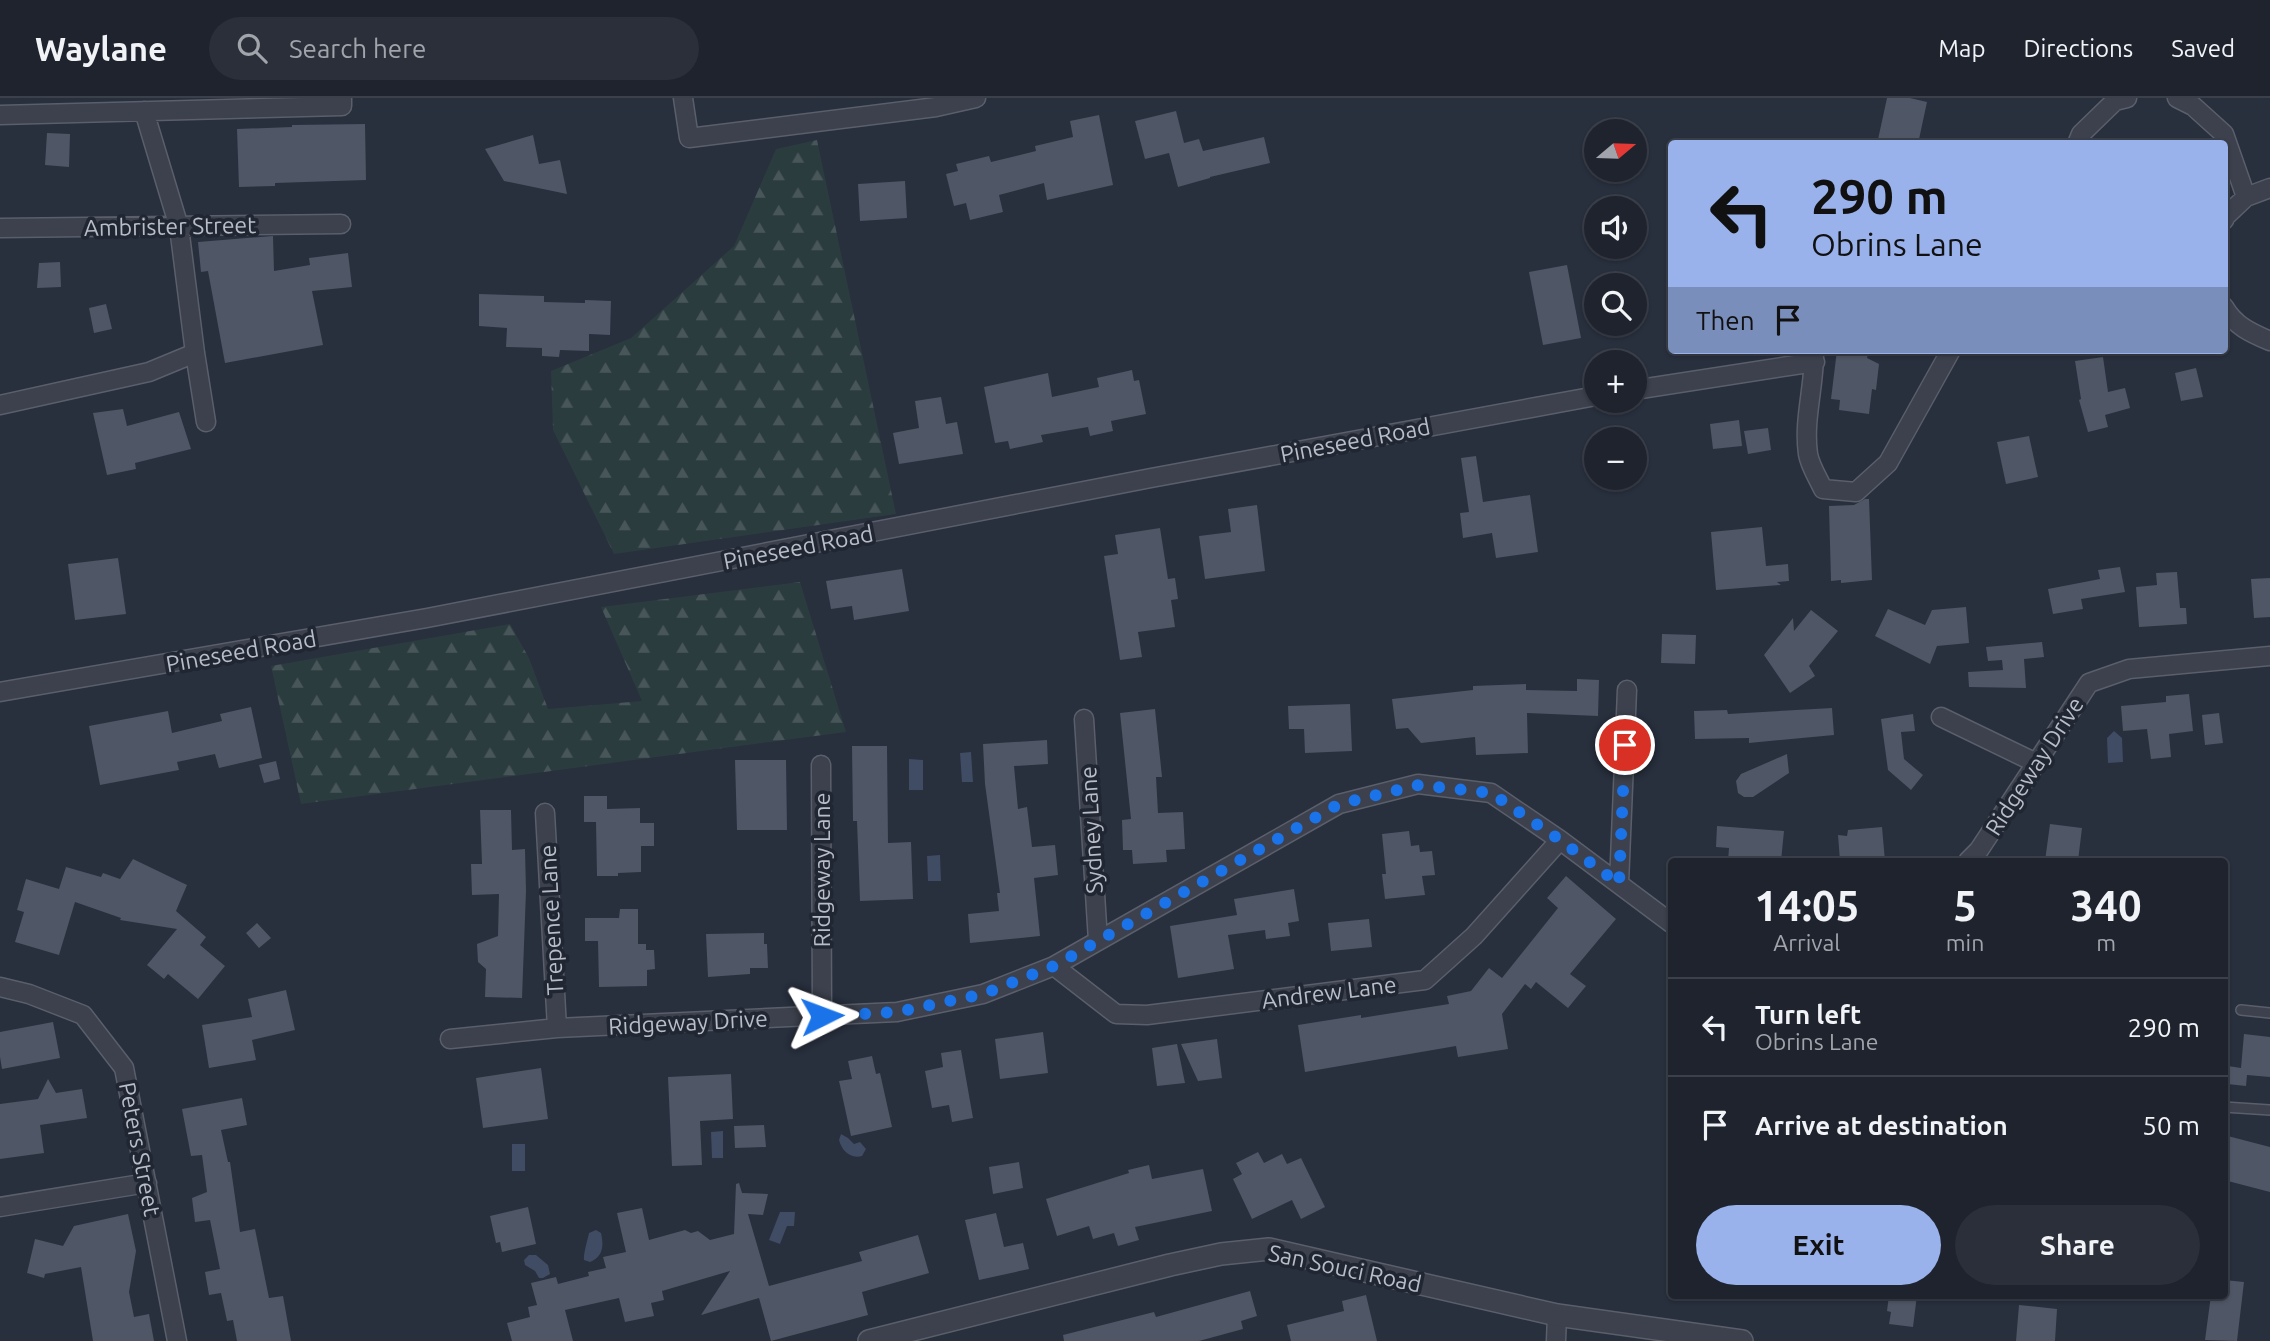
<!DOCTYPE html>
<html lang="en">
<head>
<meta charset="utf-8">
<style>
	:root { --surface:#1e232e; --page:#2b2f3a; --text:#f1f3f6; --muted:#a1a4aa; --line:#3c404a; --accent:#99b2ec }
	body { margin:0; font-family:Ubuntu,sans-serif; background:var(--page); color:var(--text); height:100vh; display:flex; flex-direction:column; font-size:26px; white-space:nowrap }
	* { box-sizing:border-box; margin:0 }
	p { font-size:23px; color:var(--muted) }
	.icon { flex:none; width:38px; height:38px; fill:none; stroke:currentColor; stroke-width:2; stroke-linecap:round; stroke-linejoin:round }
	.map { position:relative; flex:1; overflow:hidden }
	.panel { position:absolute; left:1668px; top:760px; width:560px; height:441px; display:flex; flex-direction:column; background:var(--surface); border-radius:7px; box-shadow:0 2px 5px #0004,0 0 0 2px var(--line) }
	.panel>* { flex:none }
	.hud { position:absolute; left:1668px; top:42px; width:560px; height:214px; border-radius:7px; box-shadow:0 2px 5px #0004,0 0 0 2px var(--line); background:#99b2ec; color:#111; overflow:hidden }
	.needle { width:46px; rotate:71deg }
	.buttons { position:absolute; left:1584px; top:21px; display:grid; gap:14px }
	.buttons a { display:grid; place-items:center; width:63px; height:63px; border-radius:50%; background:var(--surface); box-shadow:0 2px 5px #0004,0 0 0 2px var(--line); font-size:35px }
	.pin { position:absolute; display:grid; place-items:center; width:60px; height:60px; color:#fff; margin:-30px; border:4px solid #fff; border-radius:50%; box-shadow:0 2px 7px #0007 }
	.me { position:absolute; width:77px; margin:-38px; rotate:87deg; stroke-linejoin:round; filter:drop-shadow(0 0 5px #0008) }
	.turn { display:flex; align-items:center; gap:24px; height:147px; padding:0 28px; font-size:32px }
	.turn .icon { width:91px; height:91px; stroke-width:2.5 }
	.turn b { display:block; font-size:49px; line-height:60px }
	.then { display:flex; align-items:center; height:66px; padding:0 28px; background:#0003; gap:14px; font-size:26px }
	.eta { display:flex; justify-content:space-evenly; align-items:center; height:119px; text-align:center }
	.eta b { font-size:42px; font-weight:700; line-height:49px }
	.button { display:flex; gap:14px; margin-top:auto; padding:14px 28px }
	.button a { flex:1; height:80px; border-radius:42px; background:var(--accent); color:#111; font-size:28px; font-weight:700; line-height:80px; text-align:center }
	.button a+a { background:var(--page); color:var(--text) }
	ul { padding:0; list-style:none }
	li { display:flex; align-items:center; gap:21px; height:98px; padding:0 28px; border-top:2px solid var(--line) }
	li div { flex:1 }
	li b { display:block; font-size:26px }
	li em { font-style:normal }
	header { display:flex; align-items:center; gap:42px; box-sizing:border-box; height:98px; padding:0 35px; background:var(--surface); border-bottom:2px solid var(--line) }
	header strong { font-size:33px }
	nav { display:flex; gap:38px; margin-inline-start:auto; font-size:24px }
	.search { width:490px; height:63px; background:var(--page); display:flex; align-items:center; gap:18px; box-sizing:border-box; padding:0 24px; border-radius:38px; color:var(--muted); font-size:26px }
	.map>svg:first-child { display:block }
	.forest { fill:url(#forest-firs) }
	.water { fill:#404c64 }
	.building { fill:#4f5665 }
	.lines { fill:none; stroke-linecap:round; stroke-linejoin:round }
	.service-casing { stroke:#5a5f6b; stroke-width:12 }
	.minor-casing { stroke:#5a5f6b; stroke-width:21 }
	.tertiary-casing { stroke:#5a5f6b; stroke-width:24 }
	.service { stroke:#3c414d; stroke-width:9 }
	.minor { stroke:#3c414d; stroke-width:18 }
	.tertiary { stroke:#3c414d; stroke-width:21 }
	.route { stroke:#1a73e8; stroke-width:12; stroke-dasharray:0 21.6 }
	.labels { text-anchor:middle; dominant-baseline:central; stroke-width:7; stroke-linejoin:round; paint-order:stroke }
	.street-label { font-size:23px; fill:#b8bdc8; stroke:#202632 }
</style>
</head>
<body>
<header>
<strong>Waylane</strong>
<div class="search"><svg class="icon" aria-label="search" viewBox="0 0 24 24"><circle cx="10" cy="10" r="6"/><path d="M15 15l6 6"/></svg>Search here</div>
<nav><a>Map</a><a>Directions</a><a>Saved</a></nav>
</header>
<div class="map">
<svg width="2270" height="1243" viewBox="0 0 2270 1243">
	<defs>
		<pattern id="forest-firs" width="22" height="20" patternUnits="userSpaceOnUse" patternTransform="scale(1.75)"><rect width="22" height="20" fill="#2b3c3f"/><path d="M5 1l3.5 6h-7zM16 11l3.5 6h-7z" fill="#485659"/></pattern>
	</defs>
	<rect width="100%" height="100%" fill="#282f3d"/>
	<!-- forest -->
	<path class="forest" d="M817 42 896 416 614 456 553 332 551 273 631 240 734 148 776 51Z
		M800 484 846 634 301 706 271 568 510 526 529 560 548 611 642 603 601 509Z"/>
	<!-- water -->
	<path class="water" d="M2114 633 2122 640 2123 664 2108 665 2107 640Z
		M971 654 973 684H962L960 655Z
		M909 661 923 662V692H909Z
		M940 757 941 783H928L927 758Z
		M723 1033V1060H712L711 1034Z
		M841 1036 848 1040 854 1046 860 1044 866 1051 862 1058C850 1061 842 1053 839 1042Z
		M512 1046H525V1073H512Z
		M780 1114H795L794 1128H787L780 1146 769 1142Z
		M596 1132 601 1135C604 1148 603 1159 590 1164L584 1162C583 1157 588 1140 589 1135Z
		M529 1157H536L548 1167 550 1176 543 1180H539L535 1173 525 1167 524 1162Z"/>
	<!-- building -->
	<path class="building" d="M1887 0H1910L1927 4 1918 46H1877Z
		M1176 13 1184 45 1199 41 1203 53 1264 39 1270 65 1210 79V80L1178 89 1169 55 1145 61 1135 23Z
		M1099 17 1113 87 1047 102 1044 85 999 97 1003 114 970 122 966 105 954 108 946 76 958 73 956 66 989 58 991 64 1036 53 1035 48 1073 39 1070 23Z
		M365 26 366 82 275 85V88L239 89 237 31 292 29V27Z
		M47 35 70 36 69 69 45 67Z
		M533 37 539 66 560 62 567 96 504 83 485 51Z
		M905 83 907 120 860 123 858 86Z
		M273 138 274 173 310 167 309 160 348 155 352 189 312 193 323 247 225 265 208 173 201 174 198 144Z
		M60 164 61 189 37 190 39 165Z
		M1567 167 1581 240 1543 247 1529 174Z
		M479 196 544 198V204L585 205V202L611 203 610 237 589 236V253L560 252 559 259 542 258V250L506 249 507 230 479 228Z
		M106 206 112 231 94 235 89 210Z
		M1837 252H1869L1867 260 1879 266 1876 292 1872 291 1869 316 1839 312 1840 302 1831 301Z
		M2103 259 2108 294 2125 290 2130 310 2105 317 2108 329 2088 334 2079 302 2081 301 2075 263Z
		M2196 270 2203 299 2181 303 2175 275Z
		M1132 272 1134 283 1139 282 1146 316 1111 323 1113 333 1090 338 1088 329 1041 337 1043 344 1010 351 1008 343 995 345 984 289 1048 275 1052 299 1099 289 1097 280Z
		M941 299 946 326 957 324 963 356 899 366 893 335 919 330 915 303Z
		M123 311 127 328 179 314 191 351 135 365 136 371 107 377 93 315Z
		M1739 322 1742 348 1713 351 1710 326Z
		M1768 330 1771 352 1748 356 1744 333Z
		M2029 338 2038 379 2006 386 1997 344Z
		M1476 358 1483 404 1530 397 1538 454 1496 460 1492 435 1463 440 1460 415 1469 414 1461 360Z
		M1865 401H1869L1872 482 1841 485V482L1831 483 1829 408 1854 407Z
		M1257 407 1265 473 1205 481 1199 438 1231 434 1228 411Z
		M1762 429 1766 468 1788 466 1789 483 1777 484 1781 487 1716 492 1711 434Z
		M1160 430 1168 481 1175 480 1178 501 1171 502 1175 529 1138 534 1142 559 1120 562 1104 458 1118 456 1115 437Z
		M118 460 126 516 75 522 68 466Z
		M2120 469 2125 494 2081 501 2083 511 2053 516 2048 491 2100 481 2098 472Z
		M902 471 909 513 854 522 852 508 831 511 826 483Z
		M2177 474 2180 510H2186L2187 526 2139 529 2136 489 2157 487 2156 475Z
		M2270 480V519L2254 520 2251 481Z
		M1966 509 1969 545 1937 548 1930 566 1875 538 1888 511 1925 527 1932 512Z
		M1811 512 1838 533 1809 568 1815 578 1790 595 1764 557 1793 520 1794 533Z
		M1662 536 1696 537 1695 566 1661 565Z
		M2042 544 2044 559 2024 561 2026 590 1969 589 1968 574 2003 572 2002 562 1988 563 1986 549Z
		M1577 581 1599 582 1598 618 1527 615 1528 655 1476 657 1475 639 1421 645 1408 630 1396 631 1392 601 1473 592V588L1526 586V592L1577 593Z
		M2189 596 2193 633 2169 636 2171 659 2151 661 2147 631 2123 633 2121 608 2166 604V598Z
		M1350 606 1352 653 1305 655 1304 631H1289L1288 608Z
		M251 609 262 660 219 670 215 656 177 664 179 672 100 687 89 628 168 613 172 635 222 623 220 616Z
		M1832 610 1834 637 1749 645V640L1695 641 1694 613 1727 612 1728 616Z
		M1155 611 1162 679H1156L1158 715 1183 714 1185 751 1166 752 1167 764 1133 766 1132 752H1123L1122 722 1131 721 1120 615Z
		M2219 615 2223 645 2205 647 2202 617Z
		M1913 616 1915 633 1901 634 1904 661 1923 677 1911 692 1888 672 1881 621Z
		M1047 642 1048 666 1014 668 1018 711 1027 709 1032 749 1055 747 1058 777 1034 780 1040 838 970 845 968 816 999 813 997 795H1000L985 686 983 646Z
		M852 648H887L888 745 911 744 913 801 860 803 857 723H853Z
		M1787 656 1789 675 1753 699H1744L1738 695 1736 683 1741 676Z
		M735 662H786L787 732H737Z
		M276 663 280 681 264 685 259 667Z
		M584 698H607V711L640 710V725H654V748H641V774L618 775V778H597L596 724H584Z
		M480 712H511L512 752 525 751 526 793 522 900 485 899 486 871 478 864 477 846 498 838 499 796 472 797 471 766H482Z
		M2050 726 2082 730 2078 763H2045Z
		M1717 728 1784 733 1781 763H1728L1729 750 1716 749Z
		M1882 729 1885 763H1840L1838 737 1847 738 1848 732Z
		M1409 733 1411 748 1419 747 1420 754 1432 753 1435 777 1422 778 1425 797 1385 801 1382 776H1386L1382 736Z
		M133 761 187 787 176 813 206 839 200 847 225 868 198 901 168 876 164 881 147 867 177 831 120 822 121 820 75 804 59 857 15 844 24 814 17 812 26 781 59 791 66 769 101 779 103 775 120 781Z
		M1566 778 1616 821 1570 876 1586 888 1568 910 1536 884 1531 891 1525 886 1502 916 1508 951 1458 959 1456 948 1305 974 1298 927 1361 917V920L1449 906 1447 898 1471 893 1489 870 1502 880 1558 810 1547 800Z
		M1294 791 1299 823 1288 825 1290 838 1266 841 1265 832 1228 837 1234 871 1178 880 1170 828 1237 817 1234 801Z
		M620 811H638V846H646V852H654L655 871 647 872V888L599 889 598 843H585V820H619Z
		M1369 821 1372 849 1331 853 1328 825Z
		M257 825 271 840 259 850 246 835Z
		M764 835V846H767L768 870H750V876L708 879 706 836Z
		M286 892 295 932 252 942 256 962 209 970 202 927 252 919 248 901Z
		M53 924 60 960 2 971 0 959V934Z
		M1043 934 1048 975 1000 981 995 941Z
		M2244 936 2270 939V979L2247 977 2246 988 2227 986 2228 968 2241 970Z
		M1217 941 1222 980 1198 983 1181 946Z
		M1177 946 1185 985 1157 988 1152 950Z
		M961 952 973 1020 952 1024 949 1007 932 1010 925 973 943 969 941 955Z
		M872 958 876 976 880 975 892 1029 851 1038 839 983 852 981 848 963Z
		M541 970 548 1021 483 1030 476 980Z
		M731 976 733 1021 700 1023 702 1067 672 1068 668 979Z
		M48 981 56 995 82 991 87 1020 40 1027 44 1055 0 1061V1006L38 1001Z
		M242 1000 247 1027 221 1032 228 1064H230L240 1134 255 1131 269 1200 283 1198 291 1243H237L233 1222 227 1223 221 1195 209 1197 205 1174 220 1171 210 1122 195 1124 192 1100 207 1094 202 1057 191 1058 182 1011Z
		M764 1027 766 1049 735 1050 734 1028Z
		M2224 1037 2270 1049V1094L2224 1082Z
		M1258 1054 1264 1065 1282 1056 1287 1066 1301 1060 1325 1109 1301 1121 1292 1102 1252 1121 1233 1081 1242 1076 1236 1065Z
		M1019 1064 1023 1090 993 1096 989 1069Z
		M1149 1067 1152 1081 1203 1071 1212 1113 1135 1129 1139 1142 1118 1148 1114 1135 1093 1141 1089 1128 1057 1138 1046 1101 1129 1075 1128 1072Z
		M739 1085 742 1095 768 1096 763 1117 748 1116 769 1188 862 1163 859 1154 918 1137 929 1175 862 1194 868 1217 771 1243 759 1200 701 1217 730 1173 662 1193 664 1202 651 1205 654 1218 625 1224 619 1200 565 1212 573 1243H512L507 1225 530 1219 528 1209 537 1207 531 1185 556 1179 558 1186 589 1178 588 1174 606 1170 603 1159 626 1154 617 1115 642 1110 649 1142 685 1132 691 1135 698 1133 710 1142 734 1136 736 1086Z
		M528 1109 536 1146 502 1154 500 1144 496 1145 490 1118Z
		M996 1115 1004 1149 1023 1145 1029 1171 979 1182 965 1122Z
		M128 1116 136 1153 129 1194 134 1219 149 1216 154 1243H93L81 1169 45 1176 44 1180 27 1175 35 1141 63 1148 74 1128Z
		M2224 1182 2244 1184 2237 1243 2205 1242 2211 1197H2224Z
		M1250 1193 1257 1218 1241 1223 1243 1231 1199 1243H1064L1063 1237 1154 1214 1156 1219Z
		M1366 1197 1377 1243H1291L1287 1227 1344 1213 1342 1203Z
		M1889 1197H1917L1913 1229 1889 1226 1891 1214 1887 1213Z
		M2019 1207 2057 1211 2055 1243H2016Z"/>
	<g class="lines">
		<defs>
			<path id="service" d="M2241 912 2270 915
				M2224 1009 2270 1012"/>
			<path id="minor" d="M683 0 689 40 936 9 976 0
				M2177 0 2193 8 2224 36 2246 99 2270 90
				M144 13 179 129 195 255 206 324
				M0 17 342 8V0
				M2077 46 2081 36 2115 3 2127 0
				M2224 122 2226 118 2246 99
				M0 130 341 126
				M2224 209C2235 228 2251 235 2270 243
				M1814 252C1815 287 1803 321 1808 356 1810 368 1818 380 1823 391L1856 394 1888 365 1951 252
				M1634 292 1815 264
				M0 307 149 274 195 255
				M0 594 427 520 1151 380 1596 298
				M1941 619 2036 665
				M1084 621 1098 843
				M821 667 822 918
				M545 715 557 930
				M1968 763 1979 752 2089 585 2129 571 2270 558
				M1619 786 1627 592
				M1054 868 1116 916 1147 917 1425 882 1474 838 1560 742
				M0 889 29 896 83 917 124 970 177 1243
				M450 941 557 930 897 914 983 896 1054 868 1339 706 1418 686 1491 695 1560 742 1671 825
				M0 1109 147 1085
				M1556 1243 1557 1217"/>
			<path id="tertiary" d="M869 1243 1170 1167 1221 1156 1269 1151 1557 1217 1742 1243"/>
		</defs>
		<!-- service casing -->
		<use href="#service" class="service-casing"/>
		<!-- minor casing -->
		<use href="#minor" class="minor-casing"/>
		<!-- tertiary casing -->
		<use href="#tertiary" class="tertiary-casing"/>
		<!-- service -->
		<use href="#service" class="service"/>
		<!-- minor -->
		<use href="#minor" class="minor"/>
		<!-- tertiary -->
		<use href="#tertiary" class="tertiary"/>
	</g>
	<g class="lines">
		<!-- route -->
		<path class="route" d="M822 918 897 914 983 896 1054 868 1339 706 1419 687 1491 695 1560 742 1619 786 1625 647"/>
	</g>
	<g class="labels">
		<!-- street labels -->
		<g class="street-label">
			<text transform="translate(170 128) rotate(-1)">Ambrister Street</text>
			<text transform="translate(1355 342) rotate(-11)">Pineseed Road</text>
			<text transform="translate(798 449) rotate(-11)">Pineseed Road</text>
			<text transform="translate(241 553) rotate(-10)">Pineseed Road</text>
			<text transform="translate(2034 668) rotate(-57)">Ridgeway Drive</text>
			<text transform="translate(1091 732) rotate(-93)">Sydney Lane</text>
			<text transform="translate(821 772) rotate(-90)">Ridgeway Lane</text>
			<text transform="translate(551 822) rotate(-93)">Trepence Lane</text>
			<text transform="translate(1329 894) rotate(-7)">Andrew Lane</text>
			<text transform="translate(688 924) rotate(-3)">Ridgeway Drive</text>
			<text transform="translate(140 1051) rotate(79)">Peters Street</text>
			<text transform="translate(1345 1170) rotate(12)">San Souci Road</text>
		</g>
	</g>
</svg>
<div class="buttons">
<a><svg class="needle" viewBox="-14 -14 28 28"><path d="M0-13l5 13h-10z" fill="#e53935"/><path d="M0 13l5-13h-10z" fill="#a1a4aa"/></svg></a>
<a><svg class="icon" aria-label="sound" viewBox="0 0 24 24"><path d="M4 9h4l5-4v14l-5-4H4zM17 9q2 3 0 6"/></svg></a>
<a><svg class="icon" aria-label="search" viewBox="0 0 24 24"><circle cx="10" cy="10" r="6"/><path d="M15 15l6 6"/></svg></a>
<a>+</a>
<a>−</a>
</div>
<div class="pin" style="left:1625px;top:647px;background:#d93025"><svg class="icon" aria-label="arrive" viewBox="0 0 24 24"><path d="M6 21V4h12l-3 4 3 4H6"/></svg></div>
<svg class="me" style="left:822px;top:918px" viewBox="-20 -20 40 40"><path d="M0-17L14 15 0 8-14 15z" fill="#1a73e8" stroke="#fff" stroke-width="4"/></svg>
<div class="hud">
<div class="turn"><svg class="icon" aria-label="left" viewBox="0 0 24 24"><path d="M17 20v-9H6M10 6l-5 5 5 5"/></svg><div><b>290 m</b>Obrins Lane</div></div>
<div class="then">Then<svg class="icon" aria-label="arrive" viewBox="0 0 24 24"><path d="M6 21V4h12l-3 4 3 4H6"/></svg></div>
</div>
<section class="panel">
<div class="eta">
<div><b>14:05</b><p>Arrival</p></div>
<div><b>5</b><p>min</p></div>
<div><b>340</b><p>m</p></div>
</div>
<ul>
<li><svg class="icon" aria-label="left" viewBox="0 0 24 24"><path d="M17 20v-9H6M10 6l-5 5 5 5"/></svg><div><b>Turn left</b><p>Obrins Lane</p></div><em>290 m</em></li>
<li><svg class="icon" aria-label="arrive" viewBox="0 0 24 24"><path d="M6 21V4h12l-3 4 3 4H6"/></svg><div><b>Arrive at destination</b></div><em>50 m</em></li>
</ul>
<div class="button"><a>Exit</a><a>Share</a></div>
</section>
</div>
</body>
</html>
